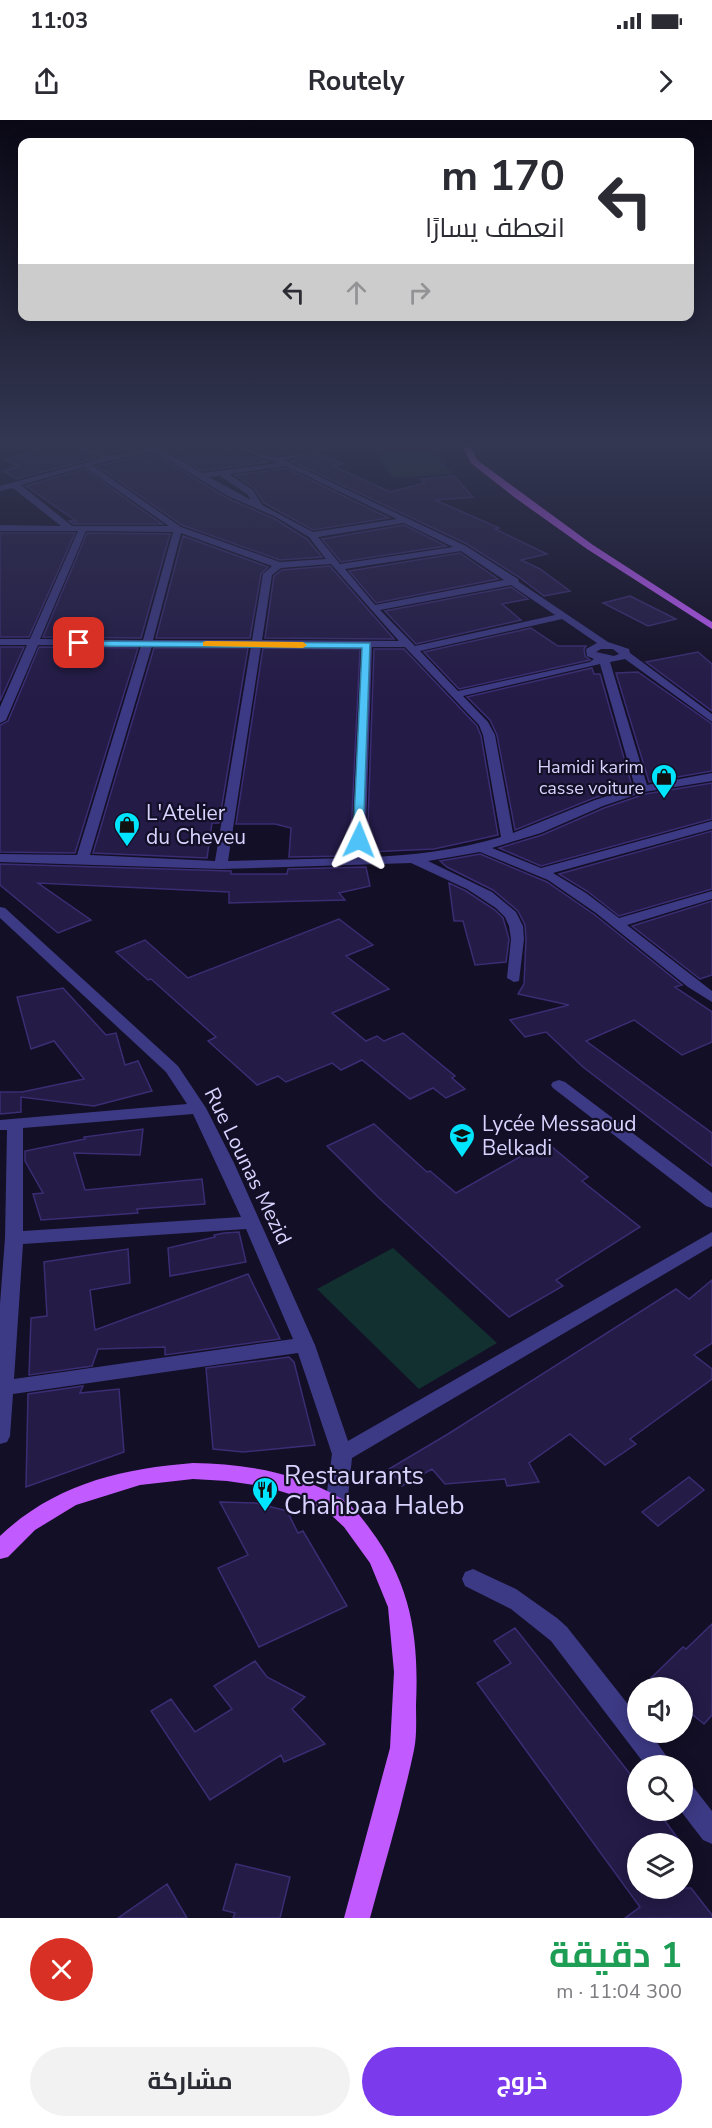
<!DOCTYPE html>
<html lang="ar">
<head>
<meta charset="utf-8">
<style>
	:root { --surface:#fff; --page:#f2f2f3; --text:#2b2b33; --muted:#7c7c81; --accent:#7c3aed }
	body { margin:0; font-family:"Nunito Sans",Cairo,sans-serif; background:var(--page); color:var(--text); direction:rtl; height:100vh; display:flex; flex-direction:column; font-size:22px; white-space:nowrap }
	* { box-sizing:border-box; margin:0 }
	p { font-size:20px; color:var(--muted) }
	.icon { flex:none; width:33px; height:33px; fill:none; stroke:currentColor; stroke-width:2; stroke-linecap:round; stroke-linejoin:round }
	.map { position:relative; height:1798px; overflow:hidden; direction:ltr }
	.drawer { display:flex; flex-direction:column; background:var(--surface); flex:1 }
	.drawer>* { flex:none }
	.top-card { position:absolute; left:18px; top:18px; width:676px; height:183px; border-radius:12px; box-shadow:0 3px 15px #0003; direction:rtl; background:#fff; color:var(--text); overflow:hidden }
	.tools { position:absolute; left:627px; top:1557px; display:grid; gap:12px }
	.tools a { display:grid; place-items:center; width:66px; height:66px; border-radius:50%; background:var(--surface); box-shadow:0 3px 15px #0003; font-size:30px }
	.pin { position:absolute; display:grid; place-items:center; width:51px; height:51px; color:#fff; margin:-26px; border-radius:12px; box-shadow:0 3px 9px #0006 }
	.me { position:absolute; width:66px; margin:-33px; rotate:2deg; stroke-linejoin:round; filter:drop-shadow(0 0 4px #0008) }
	.turn { display:flex; align-items:center; gap:21px; height:126px; padding:0 30px; font-size:27px }
	.turn .icon { width:78px; height:78px; stroke-width:2.5 }
	.turn b { display:block; font-size:42px; line-height:51px }
	.lanes { display:flex; align-items:center; height:57px; padding:0 30px; background:#0003; justify-content:center; gap:30px; direction:ltr }
	.lanes .off { opacity:.35 }
	.round { display:grid; place-items:center; flex:none; width:63px; height:63px; border-radius:32px; background:var(--page) }
	.overview { display:flex; align-items:center; justify-content:space-between; height:102px; padding:0 30px }
	h1 { font-size:36px; font-weight:700; line-height:45px; color:#1e9e55 }
	.cta { display:flex; gap:12px; margin-top:auto; padding:12px 30px }
	.cta a { flex:1; height:69px; border-radius:36px; background:var(--accent); color:#fff; font-size:24px; font-weight:700; line-height:69px; text-align:center }
	.cta a+a { background:var(--page); color:var(--text) }
	.status { display:flex; justify-content:space-between; align-items:center; height:42px; padding:0 30px; background:var(--surface); direction:ltr }
	.status svg { height:16px; fill:currentColor }
	header { display:flex; justify-content:space-between; align-items:center; height:78px; padding:0 30px; background:var(--surface); font-size:27px; font-weight:700 }
	.map>svg:first-child { display:block }
	.green { fill:#12302f }
	.building { fill:#241b47; stroke:#3b2d73; stroke-width:1.5 }
	.lines { fill:none; stroke-linecap:round; stroke-linejoin:round }
	.minor { fill:#3d3a85; fill-rule:evenodd }
	.major { fill:#c25bff; fill-rule:evenodd }
	.route { fill:#4fc3f7; stroke:#337fa1; stroke-width:1.5 }
	.slow { fill:#f59e0b }
	.labels { text-anchor:middle; dominant-baseline:central; stroke-width:4.5; stroke-linejoin:round; paint-order:stroke }
	.far-poi-label { font-size:18px; fill:#d9d4ff; stroke:#130f26; text-anchor:end }
	.poi-label { font-size:21px; fill:#d9d4ff; stroke:#130f26; text-anchor:start }
	.street-label { font-size:21px; fill:#d9d4ff; stroke:#130f26 }
	.near-poi-label { font-size:26px; fill:#d9d4ff; stroke:#130f26; text-anchor:start }
</style>
</head>
<body>
<div class="status"><b>11:03</b><svg viewBox="0 0 49 12"><path d="M0 12V9h3v3zM5 12V6h3v6zM10 12V3h3v9zM15 12V0h3v12zM26 1h20v11H26zM47 4h2v5h-2z"/></svg></div>
<header><svg class="icon" aria-label="forward" viewBox="0 0 24 24"><path d="M9 5l7 7-7 7"/></svg>Routely<svg class="icon" aria-label="share" viewBox="0 0 24 24"><path d="M12 15V3M7 8l5-5 5 5M5 13v7h14v-7"/></svg></header>
<div class="map">
<svg width="712" height="1798" viewBox="0 0 712 1798">
	<rect width="100%" height="100%" fill="#130f26"/>
	<!-- green -->
	<path class="green" d="M433 331 452 354 393 358 376 334Z
		M393 1128 497 1223 419 1269 317 1169Z"/>
	<!-- building -->
	<path class="building" d="M47 327H75L96 338 16 359 4 351 19 346 5 340Z
		M91 327H132L137 329 110 333Z
		M192 327H201L210 332 229 329 268 342 202 351 169 331Z
		M264 327H290L297 330 310 329 275 335 255 329Z
		M153 333 227 378 275 399 307 419 322 437 280 440 182 405 97 346Z
		M320 333 343 344 333 346 390 372 425 363 421 359 454 356 473 377 435 380 499 408 495 409 547 434 521 440 540 449 570 471 544 476 519 457 467 424 291 341Z
		M286 348 389 398 313 410 264 383 254 368 235 355Z
		M84 349 162 404H73L69 401H76L26 366Z
		M404 405 446 426 341 442 322 419Z
		M0 413H75L29 517H0Z
		M87 413 170 414 141 518 43 517Z
		M183 416 268 447 261 454 250 518H156Z
		M460 433 498 459 376 483 349 451Z
		M330 446 394 519 265 518 274 456 282 450Z
		M511 467 528 479 502 484 521 500 416 524 385 491Z
		M630 476 676 499 648 506 603 483Z
		M531 508 558 526H586L584 529 585 536 590 540 459 569 424 532Z
		M0 527H24L0 581Z
		M39 527 138 528 75 733 0 732V605L8 601Z
		M154 528H248L219 703H212L207 738 93 733Z
		M263 528 360 529 350 736 289 737 291 708 275 704H236Z
		M374 529H404L477 606 481 616 498 715 434 729 367 732Z
		M698 532 712 544V591L646 542Z
		M592 548 594 554H600L632 666 594 678 515 710 497 615 490 600 467 577Z
		M638 552 712 604V651L649 662 616 553Z
		M712 663V699L541 746 499 728 542 715 604 688 645 674Z
		M712 711V769L619 796 587 771 559 754Z
		M480 734 547 762 595 795 682 865 675 867 712 892V922L682 935 634 900 586 921 712 1013V1046L583 947 546 912 525 917 510 900 569 885 518 874 524 864 526 819 525 805 518 791 493 770 447 747 440 741Z
		M0 744 231 751V754H287L288 749 366 747 370 766 339 773 345 780 229 783V772L38 763 91 800 58 813 0 765Z
		M449 763 466 771 495 790 503 798 509 819 506 842 475 845 463 801H454Z
		M712 781V855L700 859 632 806Z
		M339 799 373 825 346 836 389 869 332 893 366 921 377 916 384 921 403 913 455 956 452 958 465 969 446 978 433 968 410 979 362 940 341 950 332 943 286 962 278 956 257 965 208 921 216 917 151 859 148 860 116 832 145 820 188 858Z
		M63 868 106 915 116 913 125 945 138 941 152 971 94 986 21 977V992L0 994V972H22L84 959 54 921 31 929 17 877Z
		M374 1004 427 1052 430 1051 456 1073 546 1022 588 1057 582 1061 640 1107 556 1160 563 1166 509 1197 378 1077 327 1026Z
		M143 1009 140 1035 74 1033 85 1070 202 1059 205 1084 137 1089 138 1093 41 1100 33 1074 43 1073 25 1041V1031L85 1019 84 1017Z
		M239 1112 246 1142 170 1156 168 1128 215 1117 214 1115 224 1113Z
		M128 1129 130 1163 90 1170 95 1210 248 1154 280 1219 165 1235V1227L98 1229 92 1246 29 1255 31 1198 47 1196 44 1142Z
		M712 1160V1223L694 1235 712 1249V1259L630 1319 636 1324 605 1345 570 1314 529 1343 539 1362 507 1366 505 1359 445 1364 432 1349 402 1366 389 1349 448 1314 676 1169 689 1179Z
		M289 1237 294 1242 315 1325 243 1332 213 1329 206 1248Z
		M83 1266 80 1273 119 1269 124 1332 26 1367 28 1274Z
		M689 1357 704 1370 658 1406 642 1392Z
		M220 1382 256 1383 287 1391 298 1413 303 1411 347 1486 259 1527 218 1448 248 1435Z
		M712 1504V1595L704 1604 682 1586V1568H662L651 1558 683 1527 686 1529Z
		M515 1508 638 1664V1690H657L682 1724H638V1768H691L712 1795V1798H625L640 1787 477 1563 511 1543 494 1521Z
		M255 1541 267 1557 305 1577 292 1589 325 1624 284 1642 281 1635 210 1680 151 1591 171 1579 195 1612 232 1589 214 1566Z
		M236 1744 290 1757 280 1798H233L235 1793 223 1790Z
		M167 1764 187 1798H118Z"/>
	<g class="lines">
		<!-- minor -->
		<path class="minor" d="M77 327C90 327 102 336 114 335 132 334 148 327 166 327L161 329 202 353 278 343 232 327C248 327 260 335 275 337 290 338 317 327 337 327L284 340 466 426 518 459 519 462 608 522 629 529 630 533 712 594V602L625 539 610 542 647 665 712 653V661L644 672 603 686 541 713 492 728 541 748 712 701V709L553 753 586 773 619 798 712 771V779L627 805 712 871V882L688 867 596 793 548 760 480 732 428 741 492 772 516 792 523 806 524 819 519 861 514 862 507 858 511 819 509 806 505 797 496 788 467 769 411 743 221 749 0 742V734L77 735 141 526 38 525 6 600 0 603V587L27 525H0V519H30L78 411H0V405L61 406 13 368 0 371V366L103 338ZM153 331 228 376 276 397 309 417 326 439 280 442 181 407 92 345ZM286 346 397 399 313 412 262 385 253 370 229 354ZM84 347 169 406H72L21 365ZM220 356 247 374 251 380 209 357ZM404 403 453 427 340 444 318 417ZM86 411 173 412 143 520 40 519ZM181 413 272 446 263 454 252 520H153ZM461 431 504 460 375 485 345 449ZM331 444 399 521 262 520 272 455 281 448ZM511 465 555 495 415 526 380 490ZM562 499 597 523 586 529 587 536 594 539 590 542 458 571 420 531ZM152 526H251L215 741 90 735ZM261 526 362 527 352 738 228 741ZM372 527H405L479 605 483 615 501 717C457 730 412 736 365 737ZM601 529H613L619 534 614 536 596 532ZM600 544 635 667 595 680 513 713 495 615 488 602 463 576Z
			M0 787 5 788 178 946 206 988 234 1043 315 1225 348 1321 712 1112V1126L352 1338 347 1386 344 1392 336 1395 328 1392 325 1386 332 1334 298 1233 13 1274 10 1316 7 1322 0 1324V1184L5 1118 7 1010H0V1000L187 984 166 952 0 798ZM193 994 241 1097 23 1111V1008ZM246 1109 293 1219 14 1259 23 1124Z
			M559 960 565 962 712 1073V1088L706 1086 553 968 551 965 553 962Z
			M473 1449 516 1469 557 1498 567 1507 638 1597V1612H650L673 1646H646L551 1521 511 1489 465 1466 462 1459 465 1452Z
			M682 1661 691 1664 712 1691V1724L703 1720 680 1690H682Z"/>
		<!-- major -->
		<path class="major" d="M463 327H471L477 340 593 425 712 502V509L587 429 514 377 471 343Z
			M193 1343C245 1344 297 1352 342 1379 353 1386 362 1398 370 1409 411 1464 419 1517 416 1585 416 1599 417 1616 414 1630 402 1687 385 1742 370 1798H344L390 1628 394 1552 388 1487 370 1443 344 1407 328 1392 296 1376 267 1367 227 1361 193 1359 140 1365 76 1385 35 1410 8 1437 0 1439V1416C55 1364 120 1349 193 1343Z"/>
	</g>
	<!-- sky -->
	<linearGradient id="sky" x2="0" y2="1"><stop stop-color="#0a0815"/><stop offset="0.56" stop-color="#333752"/><stop offset="1" stop-color="#333752" stop-opacity="0"/></linearGradient>
	<rect width="712" height="579" fill="url(#sky)"/>
	<!-- route -->
	<path class="route" d="M76 521 370 523 363 722H355L353 720 362 528 79 526 76 525Z"/>
	<!-- slow -->
	<path class="slow" d="M206 521 303 522 307 525 303 528 203 526V522Z"/>
	<!-- icons -->
	<defs>
		<symbol id="shop-pin" viewBox="-11 -11 22 30"><path d="M0 17L-7.5 6A9.5 9.5 0 1 1 7.5 6Z" fill="#00e5ff" stroke="#130f26"/><path d="M-5-2.5h2.3a2.7 3.5 0 0 1 5.4 0H5L5.5 6h-11ZM-1.5-2.5h3a1.5 2.3 0 0 0-3 0Z" fill="#111"/></symbol>
		<symbol id="school-pin" viewBox="-11 -11 22 30"><path d="M0 17L-7.5 6A9.5 9.5 0 1 1 7.5 6Z" fill="#00e5ff" stroke="#130f26"/><path d="M0-5L7-2L0 1L-7-2ZM-4 1L0 2.5L4 1V4Q0 6-4 4Z" fill="#111"/></symbol>
		<symbol id="restaurant-pin" viewBox="-11 -11 22 30"><path d="M0 17L-7.5 6A9.5 9.5 0 1 1 7.5 6Z" fill="#00e5ff" stroke="#130f26"/><path d="M-5-6h1v4h1v-4h1v4h1v-4h1v5L-1.5 .5V6h-2V.5L-5-1ZM5-6V6H3V1.5H1.5Q1.5-4 5-6Z" fill="#111"/></symbol>
	</defs>
	<g fill-rule="evenodd">
		<use href="#shop-pin" x="649" y="642" width="30" height="40"/>
		<use href="#shop-pin" x="112" y="690" width="30" height="40"/>
		<use href="#school-pin" x="447" y="1001" width="30" height="40"/>
		<use href="#restaurant-pin" x="250" y="1355" width="30" height="40"/>
	</g>
	<g class="labels">
		<!-- far-poi labels -->
		<g class="far-poi-label">
			<text x="644" y="647">Hamidi karim<tspan x="644" dy="21">casse voiture</tspan></text>
		</g>
		<!-- poi labels -->
		<g class="poi-label">
			<text x="146" y="693">L'Atelier<tspan x="146" dy="24">du Cheveu</tspan></text>
			<text x="482" y="1004">Lycée Messaoud<tspan x="482" dy="24">Belkadi</tspan></text>
		</g>
		<!-- street labels -->
		<g class="street-label">
			<text transform="translate(248 1046) rotate(64)">Rue Lounas Mezid</text>
		</g>
		<!-- near-poi labels -->
		<g class="near-poi-label">
			<text x="284" y="1355">Restaurants<tspan x="284" dy="30">Chahbaa Haleb</tspan></text>
		</g>
	</g>
</svg>
<div class="tools">
<a><svg class="icon" aria-label="sound" viewBox="0 0 24 24"><path d="M4 9h4l5-4v14l-5-4H4zM17 9q2 3 0 6"/></svg></a>
<a><svg class="icon" aria-label="search" viewBox="0 0 24 24"><circle cx="10" cy="10" r="6"/><path d="M15 15l6 6"/></svg></a>
<a><svg class="icon" aria-label="layers" viewBox="0 0 24 24"><path d="M12 4l9 5-9 5-9-5zM3 14l9 5 9-5"/></svg></a>
</div>
<div class="pin" style="left:79px;top:523px;background:#d93025"><svg class="icon" aria-label="arrive" viewBox="0 0 24 24"><path d="M6 21V4h12l-3 4 3 4H6"/></svg></div>
<svg class="me" style="left:359px;top:720px" viewBox="-20 -20 40 40"><path d="M0-17L14 15 0 8-14 15z" fill="#4fc3f7" stroke="#fff" stroke-width="4"/></svg>
<div class="top-card">
<div class="turn"><svg class="icon" aria-label="left" viewBox="0 0 24 24"><path d="M17 20v-9H6M10 6l-5 5 5 5"/></svg><div><b>170 m</b>انعطف يسارًا</div></div>
<div class="lanes"><svg class="icon" aria-label="left" viewBox="0 0 24 24"><path d="M17 20v-9H6M10 6l-5 5 5 5"/></svg><svg class="icon off" aria-label="ahead" viewBox="0 0 24 24"><path d="M12 20V5M6 11l6-6 6 6"/></svg><svg class="icon off" aria-label="right" viewBox="0 0 24 24"><path d="M7 20v-9h11M14 6l5 5-5 5"/></svg></div>
</div>
</div>
<section class="drawer">
<div class="overview"><div><h1>1 دقيقة</h1><p>300 m · 11:04</p></div><a class="round" style="background:#d93025;color:#fff"><svg class="icon" aria-label="close" viewBox="0 0 24 24"><path d="M6 6l12 12M18 6L6 18"/></svg></a></div>
<div class="cta"><a>خروج</a><a>مشاركة</a></div>
</section>
</body>
</html>
